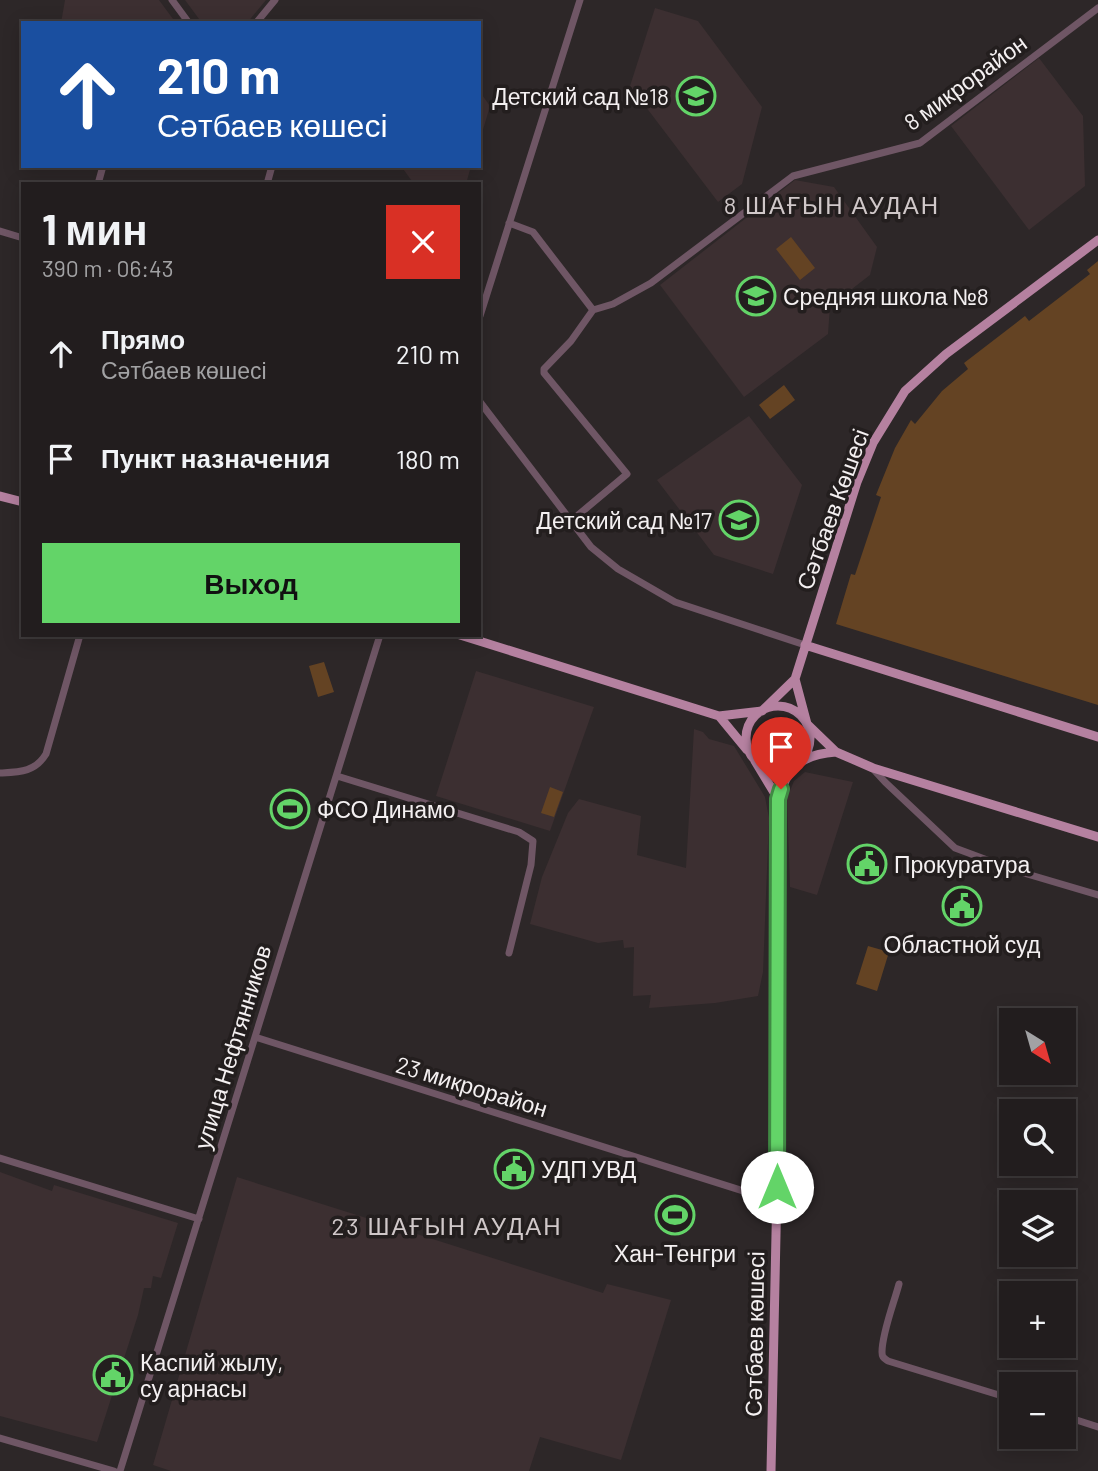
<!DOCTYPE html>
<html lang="ru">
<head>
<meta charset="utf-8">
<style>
	:root { --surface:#221d1e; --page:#2a2627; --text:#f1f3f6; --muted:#a2a2a4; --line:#3f3b3c; --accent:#63d468 }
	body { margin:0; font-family:Barlow,sans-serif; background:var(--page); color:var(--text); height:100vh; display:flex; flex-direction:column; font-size:26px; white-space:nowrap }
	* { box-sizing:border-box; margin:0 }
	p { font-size:23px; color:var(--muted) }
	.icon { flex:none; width:38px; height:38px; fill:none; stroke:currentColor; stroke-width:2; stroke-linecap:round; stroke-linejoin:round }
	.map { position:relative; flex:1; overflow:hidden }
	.panel { position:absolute; left:21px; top:182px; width:460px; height:455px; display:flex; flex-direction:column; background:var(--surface); border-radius:0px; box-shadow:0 4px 18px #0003,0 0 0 2px var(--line) }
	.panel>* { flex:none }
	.hud { position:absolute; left:21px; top:21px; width:460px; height:147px; border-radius:0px; box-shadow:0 4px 18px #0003,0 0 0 2px var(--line); background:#1a4fa0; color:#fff; overflow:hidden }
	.needle { width:46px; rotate:143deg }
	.controls { position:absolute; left:999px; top:1008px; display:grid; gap:14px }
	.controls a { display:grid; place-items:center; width:77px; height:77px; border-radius:0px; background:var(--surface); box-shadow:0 4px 18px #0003,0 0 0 2px var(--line); font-size:35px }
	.pin { position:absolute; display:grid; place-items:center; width:60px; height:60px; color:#fff; margin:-72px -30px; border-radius:50% 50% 50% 0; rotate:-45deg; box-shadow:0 0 7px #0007 }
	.pin .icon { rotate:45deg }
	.me { position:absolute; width:77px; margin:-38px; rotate:0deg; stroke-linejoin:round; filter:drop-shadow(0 0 5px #0008) }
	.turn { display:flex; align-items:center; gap:24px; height:147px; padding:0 21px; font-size:32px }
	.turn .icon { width:91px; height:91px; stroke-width:2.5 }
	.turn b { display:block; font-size:49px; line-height:60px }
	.round { display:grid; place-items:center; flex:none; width:74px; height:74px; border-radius:0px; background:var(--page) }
	.summary { display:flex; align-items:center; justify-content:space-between; height:119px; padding:0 21px }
	h1 { font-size:42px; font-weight:700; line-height:52px }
	.primary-button { display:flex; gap:14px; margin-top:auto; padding:14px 21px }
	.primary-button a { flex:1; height:80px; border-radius:0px; background:var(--accent); color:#111; font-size:28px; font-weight:700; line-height:80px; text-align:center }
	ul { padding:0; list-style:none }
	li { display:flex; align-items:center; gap:21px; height:105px; padding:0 21px }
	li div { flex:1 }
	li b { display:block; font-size:26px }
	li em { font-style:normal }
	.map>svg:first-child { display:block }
	.built { fill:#3c2f31 }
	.green { fill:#644323 }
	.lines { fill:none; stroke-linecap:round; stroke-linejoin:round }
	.minor { stroke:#6f5665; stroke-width:7 }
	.major { stroke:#b581a0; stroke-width:9 }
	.route-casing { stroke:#408a44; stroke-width:18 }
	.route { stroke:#63d468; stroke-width:12 }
	.labels { text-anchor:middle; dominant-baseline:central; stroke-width:7; stroke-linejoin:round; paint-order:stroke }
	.street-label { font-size:23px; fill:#f4f0f1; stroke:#231e1e }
	.poi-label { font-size:23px; fill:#f4f0f1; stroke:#231e1e; text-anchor:start }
	.neighbourhood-label { font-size:24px; letter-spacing:2px; fill:#d0c8c9; stroke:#231e1e }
</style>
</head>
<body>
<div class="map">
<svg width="1098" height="1471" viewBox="0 0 1098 1471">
	<rect width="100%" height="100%" fill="#2d2728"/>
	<!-- built -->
	<path class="built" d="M65 0H159L176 23H61Z
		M185 0H266L247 23H202Z
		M655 8 698 21 762 107 742 184 718 202 630 86Z
		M1039 58 1083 116 1085 186 1029 230 951 126Z
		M480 92 490 106 480 140Z
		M401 166H471L466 184H414Z
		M795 180 834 187 877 247 870 275 830 306 828 334 744 397 660 285Z
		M749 416 802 485 773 574 714 555 657 480Z
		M476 671 594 707 550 831 436 796Z
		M694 729 703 732 709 739 734 746 765 797 769 818 763 972 758 996 715 1003 649 1008 651 995 633 996 634 947 624 948 623 940 598 943 530 924 542 877 568 813 579 799 641 816 637 855 686 868Z
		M805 772 853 782 817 895 790 887 787 798 794 781Z
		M0 1172 52 1191 54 1185 178 1223 161 1278 153 1276 151 1288H144L138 1315 97 1442 0 1416Z
		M237 1177 603 1293 607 1284 671 1300 621 1460 540 1437 529 1471H171L153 1465Z"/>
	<!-- green -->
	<path class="green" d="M791 237 815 268 800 280 776 249Z
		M1098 261V705L836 624 851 574 855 575 881 497 876 495 895 448 911 420 915 424 942 391 968 369 964 363 1025 316 1029 321 1090 274 1087 270Z
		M784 385 795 400 770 419 759 405Z
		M324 662 334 692 318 697 309 666Z
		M550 787 563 792 554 817 541 813Z
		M868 946 889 952 877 991 856 984Z"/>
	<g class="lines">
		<!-- minor -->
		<path class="minor" d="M172 0 189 23
			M256 23 275 0
			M98 184 103 166
			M267 184 272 166
			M509 223 533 232 593 310 571 341 544 369V373L627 474 571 521
			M0 231 23 238
			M593 310 613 304 651 283 793 176 920 143 1098 8
			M480 316 580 0
			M480 402 591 547 618 569 675 602 805 645
			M873 769 885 782 955 848 1017 871 1098 895
			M0 773C20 772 35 772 46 754L80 635
			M337 776 519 832 533 841 531 865 509 953
			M255 1037 775 1201
			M0 1158 199 1219
			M899 1284C894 1303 882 1333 882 1352 882 1358 884 1358 888 1361L1012 1399
			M1064 1416 1098 1427
			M0 1438 114 1471
			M120 1471 380 635"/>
		<!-- major -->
		<path class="major" d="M0 496 23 502
			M460 635 719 716 762 711 795 679 857 482 873 443 905 391 946 354 1098 240
			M805 645 1098 737
			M795 679 807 724 836 752 873 768 1098 837
			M746 738a32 32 0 1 1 64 0a32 32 0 1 1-64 0Z
			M719 716 747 750
			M755 761 778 799
			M771 1471 777 1187 778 799C787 767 803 754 836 752"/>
	</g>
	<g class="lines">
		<defs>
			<path id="route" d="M777 1187 778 799 781 789"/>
		</defs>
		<!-- route casing -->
		<use href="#route" class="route-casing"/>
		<!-- route -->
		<use href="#route" class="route"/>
	</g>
	<!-- icons -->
	<defs>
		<symbol id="school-ring" viewBox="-11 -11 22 22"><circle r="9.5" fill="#231e1e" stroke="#63d468" stroke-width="1.5"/><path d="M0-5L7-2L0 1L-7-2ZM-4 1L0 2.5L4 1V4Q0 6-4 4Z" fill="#63d468"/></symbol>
		<symbol id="stadium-ring" viewBox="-11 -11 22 22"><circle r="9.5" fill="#231e1e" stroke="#63d468" stroke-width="1.5"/><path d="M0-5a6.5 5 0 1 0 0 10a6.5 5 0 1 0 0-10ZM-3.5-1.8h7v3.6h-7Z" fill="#63d468"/></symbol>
		<symbol id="civic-ring" viewBox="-11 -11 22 22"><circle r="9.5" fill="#231e1e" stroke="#63d468" stroke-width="1.5"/><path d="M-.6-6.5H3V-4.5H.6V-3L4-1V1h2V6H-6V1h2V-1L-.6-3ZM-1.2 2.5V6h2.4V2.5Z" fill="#63d468"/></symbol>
	</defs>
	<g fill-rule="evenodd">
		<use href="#school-ring" x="674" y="74" width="44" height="44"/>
		<use href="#school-ring" x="734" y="274" width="44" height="44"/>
		<use href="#school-ring" x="717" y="498" width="44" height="44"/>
		<use href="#stadium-ring" x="268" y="787" width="44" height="44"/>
		<use href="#civic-ring" x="845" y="842" width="44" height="44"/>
		<use href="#civic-ring" x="940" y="884" width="44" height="44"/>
		<use href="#civic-ring" x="492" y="1147" width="44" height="44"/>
		<use href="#stadium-ring" x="653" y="1193" width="44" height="44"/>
		<use href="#civic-ring" x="91" y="1353" width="44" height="44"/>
	</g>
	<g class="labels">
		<!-- street labels -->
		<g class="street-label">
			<text transform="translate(965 82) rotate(-36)">8 микрорайон</text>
			<text transform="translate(832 509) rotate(-70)">Сәтбаев Көшесі</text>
			<text transform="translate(232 1047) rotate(-73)">улица Нефтянников</text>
			<text transform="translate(472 1086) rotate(17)">23 микрорайон</text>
			<text transform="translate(754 1334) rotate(-89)">Сәтбаев көшесі</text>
		</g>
		<!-- poi labels -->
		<g class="poi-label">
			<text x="669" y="96" text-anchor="end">Детский сад №18</text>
			<text x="783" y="296">Средняя школа №8</text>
			<text x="712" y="520" text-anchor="end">Детский сад №17</text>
			<text x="317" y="809">ФСО Динамо</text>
			<text x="894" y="864">Прокуратура</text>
			<text x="962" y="944" text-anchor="middle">Областной суд</text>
			<text x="541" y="1169">УДП УВД</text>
			<text x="675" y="1253" text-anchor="middle">Хан-Тенгри</text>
			<text x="140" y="1362">Каспий жылу,<tspan x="140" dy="26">су арнасы</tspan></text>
		</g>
		<!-- neighbourhood labels -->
		<g class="neighbourhood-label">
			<text x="832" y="204">8 ШАҒЫН АУДАН</text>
			<text x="447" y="1225">23 ШАҒЫН АУДАН</text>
		</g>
	</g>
</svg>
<div class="controls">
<a><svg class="needle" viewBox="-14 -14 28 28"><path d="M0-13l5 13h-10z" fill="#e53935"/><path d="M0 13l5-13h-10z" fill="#a2a2a4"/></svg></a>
<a><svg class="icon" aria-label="search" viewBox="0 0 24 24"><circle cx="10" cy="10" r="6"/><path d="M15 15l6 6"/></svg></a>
<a><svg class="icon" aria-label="layers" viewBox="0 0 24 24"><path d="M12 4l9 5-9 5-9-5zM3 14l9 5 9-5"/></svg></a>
<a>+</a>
<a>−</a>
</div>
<div class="pin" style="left:781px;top:789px;background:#d93025"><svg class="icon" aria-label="arrive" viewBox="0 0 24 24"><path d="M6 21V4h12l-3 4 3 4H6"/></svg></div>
<svg class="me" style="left:777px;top:1187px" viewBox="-20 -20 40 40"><circle r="19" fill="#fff"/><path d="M0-13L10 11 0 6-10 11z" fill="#63d468"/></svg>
<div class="hud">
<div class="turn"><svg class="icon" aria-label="ahead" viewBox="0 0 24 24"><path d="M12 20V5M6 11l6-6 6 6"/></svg><div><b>210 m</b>Сәтбаев көшесі</div></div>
</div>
<section class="panel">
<div class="summary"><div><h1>1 мин</h1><p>390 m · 06:43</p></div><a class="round" style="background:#d93025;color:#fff"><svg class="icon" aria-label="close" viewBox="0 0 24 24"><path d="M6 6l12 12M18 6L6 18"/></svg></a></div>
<ul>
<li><svg class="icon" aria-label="ahead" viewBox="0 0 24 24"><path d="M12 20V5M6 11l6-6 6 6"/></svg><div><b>Прямо</b><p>Сәтбаев көшесі</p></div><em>210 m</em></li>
<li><svg class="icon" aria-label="arrive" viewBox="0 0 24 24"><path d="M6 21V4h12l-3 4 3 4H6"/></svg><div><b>Пункт назначения</b></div><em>180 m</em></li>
</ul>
<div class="primary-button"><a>Выход</a></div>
</section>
</div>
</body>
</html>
